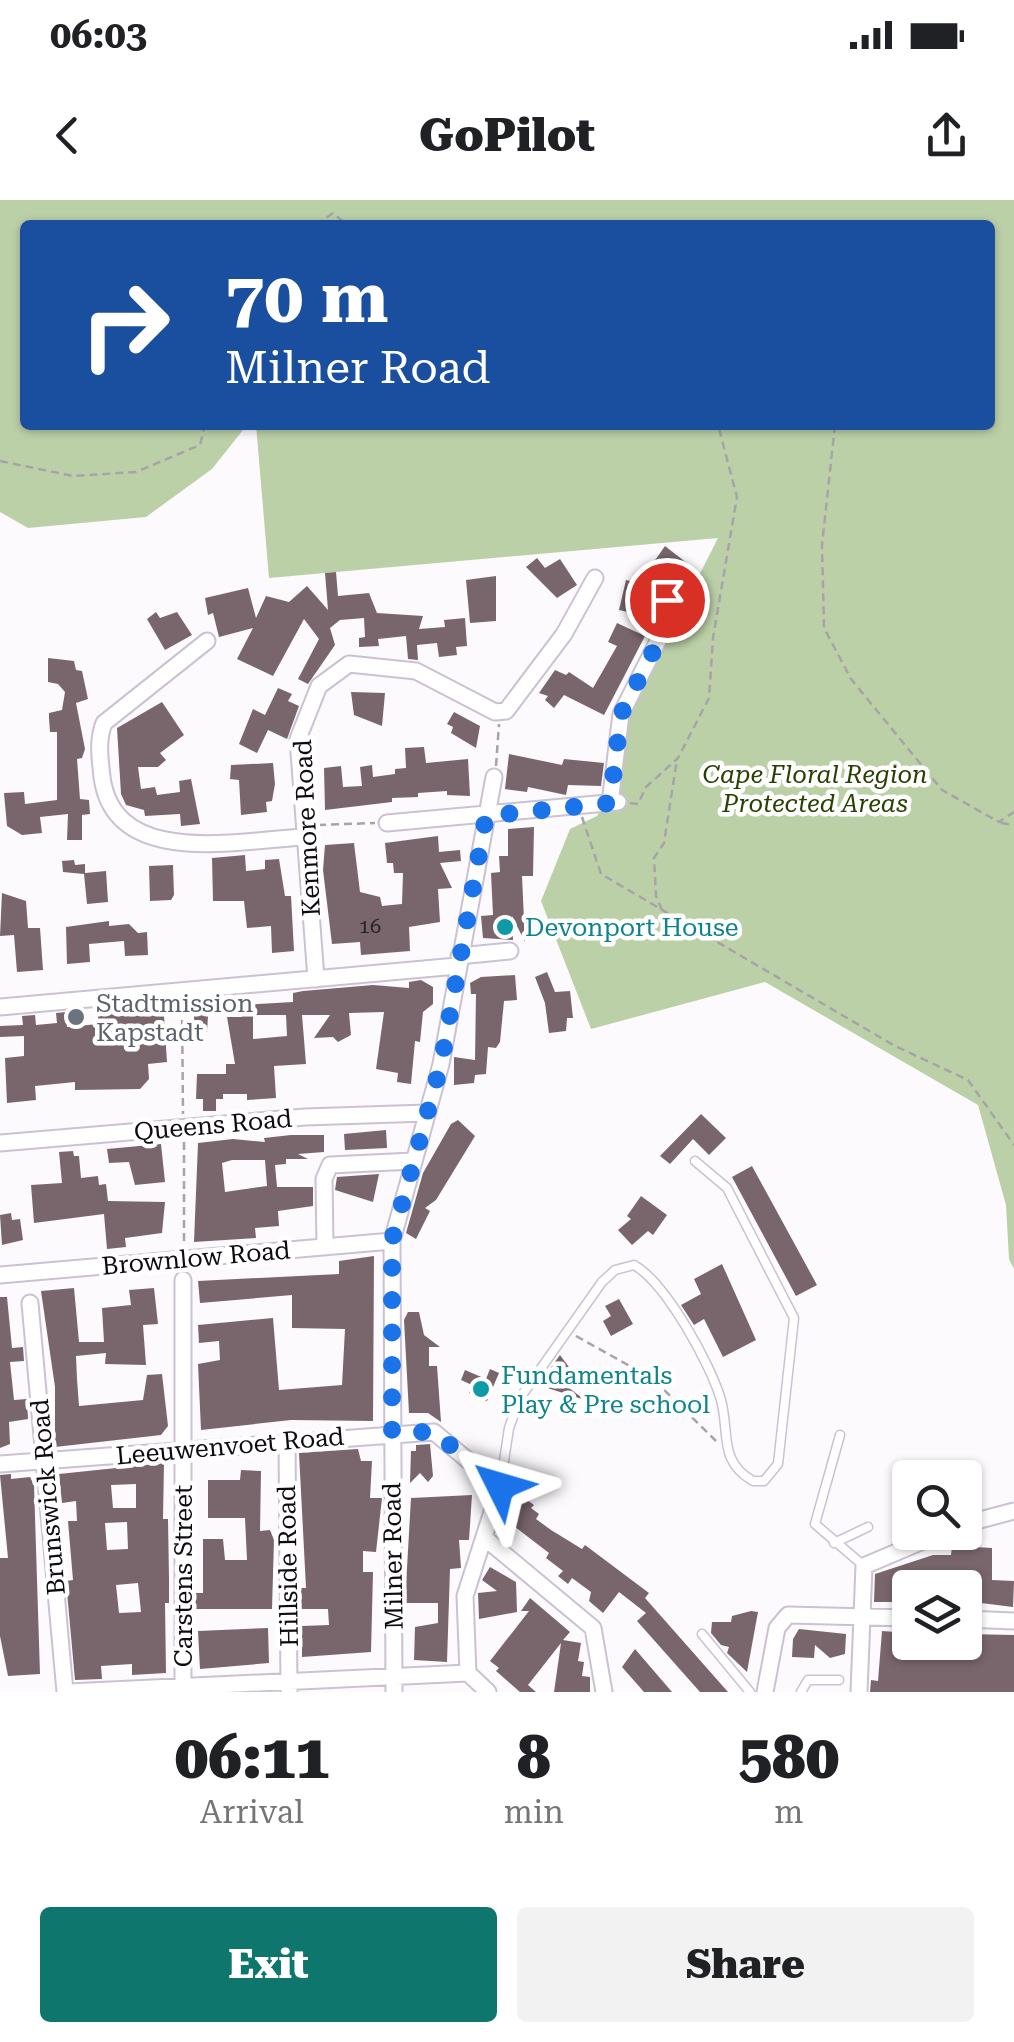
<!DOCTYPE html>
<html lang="en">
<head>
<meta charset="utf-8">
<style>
	:root { --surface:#fff; --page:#f2f2f2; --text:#202124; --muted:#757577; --accent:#0f766e }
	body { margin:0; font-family:"Roboto Serif",serif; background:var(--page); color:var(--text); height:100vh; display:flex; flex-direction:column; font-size:38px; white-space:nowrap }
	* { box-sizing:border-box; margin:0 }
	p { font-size:32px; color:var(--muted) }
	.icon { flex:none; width:55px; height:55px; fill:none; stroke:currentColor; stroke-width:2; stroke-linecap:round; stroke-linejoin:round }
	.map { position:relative; height:1492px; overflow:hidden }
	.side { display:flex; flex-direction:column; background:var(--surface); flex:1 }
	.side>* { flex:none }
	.guide { position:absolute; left:20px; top:20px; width:975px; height:210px; border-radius:10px; box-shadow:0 2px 8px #0004; background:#1a4fa0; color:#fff; overflow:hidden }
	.controls { position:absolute; left:892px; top:1260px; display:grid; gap:20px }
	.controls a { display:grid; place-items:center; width:90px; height:90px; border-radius:10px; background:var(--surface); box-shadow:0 2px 8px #0004; font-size:50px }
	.pin { position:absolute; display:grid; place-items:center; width:85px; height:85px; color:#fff; margin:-42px; border:5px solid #fff; border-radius:50%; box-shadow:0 2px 10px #0007 }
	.me { position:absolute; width:110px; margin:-55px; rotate:310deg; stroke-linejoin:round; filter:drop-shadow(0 0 8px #0008) }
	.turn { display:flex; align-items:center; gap:35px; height:210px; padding:0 40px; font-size:45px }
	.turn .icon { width:130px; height:130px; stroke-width:2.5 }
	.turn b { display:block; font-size:70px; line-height:85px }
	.eta { display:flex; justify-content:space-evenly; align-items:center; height:170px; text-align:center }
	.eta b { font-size:60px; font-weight:800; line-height:70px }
	.cta { display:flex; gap:20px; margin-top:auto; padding:20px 40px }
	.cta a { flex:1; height:115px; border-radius:10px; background:var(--accent); color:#fff; font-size:40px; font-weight:800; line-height:115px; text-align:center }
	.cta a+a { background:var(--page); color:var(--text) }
	.status { display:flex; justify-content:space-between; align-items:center; height:70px; padding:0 50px; background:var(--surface); direction:ltr }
	.status svg { height:28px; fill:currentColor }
	header { display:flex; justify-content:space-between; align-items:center; height:130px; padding:0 40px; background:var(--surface); font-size:45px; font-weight:800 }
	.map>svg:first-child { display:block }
	.green { fill:#bcd0a8 }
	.building { fill:#79666d; fill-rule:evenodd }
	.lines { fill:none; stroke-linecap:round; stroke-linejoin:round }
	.service-casing { stroke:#cbc1d3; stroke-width:11 }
	.minor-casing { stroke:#cbc1d3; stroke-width:19 }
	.path { stroke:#a6a4a8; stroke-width:2.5; stroke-dasharray:8 5; stroke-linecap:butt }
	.service { stroke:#fff; stroke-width:8 }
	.minor { stroke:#fff; stroke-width:15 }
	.route { stroke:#1a73e8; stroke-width:18; stroke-dasharray:0 32.4 }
	.culture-dot { fill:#0f9aa8; stroke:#fff; stroke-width:4 }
	.worship-dot { fill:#6b7280; stroke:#fff; stroke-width:4 }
	.labels { text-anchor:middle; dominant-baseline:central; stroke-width:9; stroke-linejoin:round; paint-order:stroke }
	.number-label { font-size:20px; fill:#292127 }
	.park-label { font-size:25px; font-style:italic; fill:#284000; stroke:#fff }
	.street-label { font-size:25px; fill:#0e0a10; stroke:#fff }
	.culture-label { font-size:25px; fill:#0d838f; stroke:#fff; text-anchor:start }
	.worship-label { font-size:25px; fill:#5b616d; stroke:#fff; text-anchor:start }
</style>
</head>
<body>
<div class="status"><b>06:03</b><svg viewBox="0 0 49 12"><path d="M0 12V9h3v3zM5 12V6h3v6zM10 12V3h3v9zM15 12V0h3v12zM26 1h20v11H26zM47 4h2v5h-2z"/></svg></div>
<header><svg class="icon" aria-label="back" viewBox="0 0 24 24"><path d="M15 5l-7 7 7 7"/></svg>GoPilot<svg class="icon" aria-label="share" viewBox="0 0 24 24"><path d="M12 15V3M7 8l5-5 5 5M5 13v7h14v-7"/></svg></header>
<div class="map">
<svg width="1014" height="1492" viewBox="0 0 1014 1492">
	<rect width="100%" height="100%" fill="#fcfafd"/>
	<!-- green -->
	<path class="green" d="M0 0H1014V1069L1009 1059 1006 1005 978 905 765 782 591 829 541 701 570 629 597 616 613 591 622 527 718 338 269 378 256 225H990V25H25V225H247L212 269 146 317 28 328 0 312Z"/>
	<!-- building -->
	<path class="building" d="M665 346 697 371 690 381 666 364 658 376 649 369Z
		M537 358 545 368 560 359 577 385 557 398 526 367Z
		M336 372 338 396 369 393 377 413 423 416 419 429 445 427 444 420 465 418 467 446 456 447 457 455 439 457 437 443 417 445 418 460 408 459 406 436 378 439 379 446 359 447V438L365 437 364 418 340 420 330 428 335 445 308 484 298 479 319 439 304 419 273 476 237 459 253 428 219 437 213 413 208 415 205 398 248 388 256 418 266 396 289 402 307 386 328 410 325 373Z
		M496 376V421L470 423 466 380Z
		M626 380 657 387 651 417 619 410Z
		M156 412 160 418 177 412 192 435 165 450 147 419Z
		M617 423 645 436 604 515 564 495 554 508 545 500 548 496 539 493 555 470 566 475 569 472 593 488 617 446 608 442Z
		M48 458 74 461 76 470 82 471 88 499 76 503 85 549 82 558 77 559 80 599 89 600 90 614 82 615V640H67L68 614 40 617 42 633 22 635 7 626 4 593 24 592 25 604 57 600V532H50L49 518V513L62 510 65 492 58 484 48 482Z
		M278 488 292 494 288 501 299 506 287 539 268 530 257 553 239 544 253 509 265 515Z
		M351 492 385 493 382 526 354 515Z
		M162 502 184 535 160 553 166 560 158 567H138L141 589 155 587 157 595 180 592 179 581 191 579 200 624 181 626 180 614 145 616 144 610 126 605 121 594 117 528Z
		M454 512 480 526 476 548 451 533 453 527 447 524Z
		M424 547 426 563 468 559 470 596 447 595V591L418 593V597L392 598V602L325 610 324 568 341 566 343 587 362 586 360 567 372 565 373 577 395 574V569L406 568 405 548Z
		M509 554 562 565 564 559 604 563 601 586 568 585 566 595 528 587 527 592 505 589Z
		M273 563 275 584 272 601 266 602 267 612 241 615 239 580 230 579 231 565Z
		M534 627 533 676H522L525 742 512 716 513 740 483 738 481 716 493 715 491 673 500 672 499 656H508V629Z
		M438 636 439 652 460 650 461 661 440 663 452 688 438 689 440 722 409 727 410 751 361 755 360 742 332 744 323 670 325 645 354 643 360 692 380 697 382 706 402 704 403 673H394L393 663H387L385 643Z
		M245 655 246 671 265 669V660L279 659 285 696H291L294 751 272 753 271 726 247 728 244 701H213L212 658Z
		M74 660 75 665 85 664V673L106 671 108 702 87 704 84 674 63 672 62 661Z
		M173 665 174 695 171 700 150 701 149 666Z
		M2 693 26 701 28 728H40L43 770 17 772 14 735 0 736Z
		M109 721V726L129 724 138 733 147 732 148 755 125 756 124 741 89 744 90 762 67 764 66 727Z
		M547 772 555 792 570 791 573 818H567L566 831 549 833 545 803 535 777Z
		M515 775 517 800 504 801 500 842 496 848 488 847 486 874 475 875 474 883 454 885V857L475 860 476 794H471L470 783 481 777Z
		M421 780 433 787V804L423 812 420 842 415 841 411 884 397 882 398 873 376 869 384 812 349 813 351 835 338 842 333 837 314 838 330 815H302L306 864 274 866 276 898 247 900V894H223V899H216V911H203V899H196L197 874H226V864H235L227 817H242V805L293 802V793L303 791 373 785 409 788V782ZM253 815H286L287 836 253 839Z
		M209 800 207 832H194V814L164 816 167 862 148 864 149 879 140 889 75 890V882L35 886 36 900 7 903 5 858 24 856V836L0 837V826L23 825 22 816 35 815 36 825 57 823 56 813 66 812 67 827 98 824V810Z
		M701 914 726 938 709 955 693 939 670 964 660 956Z
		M458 920 475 936 436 1000 425 1008 430 1011 416 1039 406 1033 423 973 451 924Z
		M386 930 387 948 345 950 344 934Z
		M291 935H324V952L298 954 308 959H286V964L275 965 277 987H313V1006L278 1011 279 1026 255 1028 256 1038 194 1042 198 943 233 939 265 942 264 938ZM232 960H265L267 986 225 992 222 963Z
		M161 944 165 982 135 985 129 962 109 963 107 949Z
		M73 951 74 956H79L81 978 98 976 99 985 106 984 108 1001 165 1002 162 1033 125 1038 126 1047 107 1049 104 1014 34 1023 31 985 62 983 59 952Z
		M752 966 817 1085 796 1096 732 977Z
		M379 974 373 1002 335 990 337 977Z
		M641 996 667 1015 653 1035 648 1031 632 1045 618 1030 631 1019 627 1016Z
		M11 1013 12 1020 20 1019 23 1040 2 1045 0 1015Z
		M374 1056 373 1221 291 1220 201 1230 198 1164 220 1160 219 1141 199 1143 198 1125 273 1118 279 1190 342 1185 345 1129 292 1128V1095L200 1103 198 1081 339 1074V1061Z
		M722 1064 756 1140 723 1157 704 1119 694 1125 681 1105 701 1094 694 1079Z
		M74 1088 79 1142H104L102 1108 131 1105 129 1090 154 1088 158 1124 143 1125 146 1165 105 1164 106 1153 76 1156 77 1179 79 1206 143 1200 147 1175 162 1174 168 1226 161 1235 55 1247V1187L41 1091Z
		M0 1097H7L12 1148 23 1147 24 1161 10 1162 14 1200 27 1199 28 1219 9 1222 10 1244 0 1248Z
		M619 1099 633 1124 611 1136 603 1121 611 1116 605 1106Z
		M408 1112H419L424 1135 440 1147H429V1166H437L441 1222 428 1213H409L404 1120Z
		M560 1155 569 1167 557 1179 585 1200 538 1185Z
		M490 1169 499 1173 487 1201 469 1193 472 1185 461 1180 465 1170 486 1179Z
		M430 1244 433 1276 428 1282 420 1273 410 1283 411 1251H416V1245Z
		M358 1249 361 1261H372L370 1298H382L376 1352 363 1351V1372H373L371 1452 302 1457V1426L329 1425 328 1409H301V1388H306L299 1253Z
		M164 1263 163 1319H168L169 1378V1403H165L166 1473 132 1475V1464L101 1466 102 1479 75 1480 66 1381 73 1380 68 1321H77L76 1301 62 1303 59 1274ZM136 1284V1308H113L111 1285ZM127 1322 128 1349 107 1350 105 1323ZM138 1383 141 1412 119 1413 116 1385Z
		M241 1270 261 1271 260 1331 270 1330 274 1340 272 1409H194V1393H203V1339H223L225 1360H247L245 1318H208V1280H240Z
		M11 1274V1279L30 1277 34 1285 40 1474 8 1476 0 1436V1358H8L0 1275Z
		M472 1295 469 1340H459L461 1368 450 1369 447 1462 414 1460 415 1427 438 1423V1403H405L411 1298Z
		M523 1297 534 1305 531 1308 539 1314 536 1319 551 1330 582 1349 585 1345 649 1393 645 1398 728 1492H700L637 1421 646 1413 619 1392 603 1413 589 1401 591 1392 572 1378 568 1384 558 1376 563 1371 546 1358 549 1353 506 1320Z
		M953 1338H975V1347L992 1348V1380L1014 1381 1013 1407 965 1401V1388H910V1402H874L875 1374 933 1355H951Z
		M490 1367 516 1382 517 1412 479 1419 478 1393 497 1391 482 1380Z
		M530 1398 570 1432 563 1440 581 1443 578 1461 584 1462 582 1476 590 1477V1492H554L561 1443 528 1485 536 1492H520L496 1471 499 1468 490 1461 529 1411H521Z
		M751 1411 758 1412 747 1472 727 1453 729 1447 721 1445 711 1433 712 1422H731L732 1416Z
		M268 1428 269 1463 200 1469 198 1431Z
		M799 1429 846 1434 845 1454 830 1458 815 1445 814 1458 792 1457 793 1439Z
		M882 1431 910 1433V1442H965V1434L1014 1435V1492H870L871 1480 878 1481Z
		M635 1449 672 1492H644L622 1467Z"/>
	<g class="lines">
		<defs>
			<path id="service" d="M840 1235 815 1324 864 1366
				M500 1287 509 1228 520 1198 602 1082 615 1070 634 1065C666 1083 711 1165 721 1200 730 1233 718 1261 753 1281H764L778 1264 794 1118 727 988 695 961
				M834 1343 868 1327
				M702 1434 750 1492
				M801 1492 808 1480H839"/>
			<path id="minor" d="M207 441 104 523C97 541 100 558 102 577 114 669 239 640 304 637
				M610 603 621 514 658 441 667 400
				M387 623 618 602
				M459 756 510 751
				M316 779 298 539 319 486 349 464 416 471 495 512 506 511 564 434 595 378
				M0 807 457 766
				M0 943 305 917 427 913
				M325 1047 324 979 330 965 413 961
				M0 1075 392 1041
				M30 1103 65 1492
				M287 1240 289 1491
				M0 1264 434 1232 500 1287 465 1396 468 1473 488 1492
				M965 1324 1014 1311
				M486 1339 593 1428 604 1492
				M965 1419 1014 1421
				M69 1492 468 1473
				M183 1492V1080
				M394 1492 392 1041 441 864 494 577
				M765 1492 777 1428 788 1415 910 1418
				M859 1492 864 1366 944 1332"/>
		</defs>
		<!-- service casing -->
		<use href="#service" class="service-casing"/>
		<!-- minor casing -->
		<use href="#minor" class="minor-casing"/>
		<!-- path -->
		<path class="path" d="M316 25 333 13 347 25
			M835 225 822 345 824 428 851 479 942 590 999 622 1014 612
			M0 261 73 276 136 272 200 245 205 225
			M496 566 499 524
			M630 603 638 604 646 587 678 558 709 498 713 438 737 297 718 225
			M582 617 601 674 895 846 968 880 1014 945
			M1001 623 1014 625
			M318 625 375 623
			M662 710 656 696 654 658 664 643 677 559
			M182 807 183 914
			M184 942V1044
			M576 1136 653 1179 716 1241"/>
		<!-- service -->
		<use href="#service" class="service"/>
		<!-- minor -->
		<use href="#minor" class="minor"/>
	</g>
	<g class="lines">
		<!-- route -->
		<path class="route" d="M500 1286 434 1232H392V1040L441 864 486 616 610 603 621 514 658 442 667 400"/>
	</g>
	<!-- markers -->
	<g class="culture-dot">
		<circle cx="505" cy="727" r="10"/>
		<circle cx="481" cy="1189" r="10"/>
	</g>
	<circle class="worship-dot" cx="76" cy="817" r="10"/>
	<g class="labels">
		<!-- number labels -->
		<g class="number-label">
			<text x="370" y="726">16</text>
		</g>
		<!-- park labels -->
		<g class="park-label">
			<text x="815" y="574">Cape Floral Region<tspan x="815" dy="29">Protected Areas</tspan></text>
		</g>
		<!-- street labels -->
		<g class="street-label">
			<text transform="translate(307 628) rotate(-93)">Kenmore Road</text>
			<text transform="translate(213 925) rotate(-5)">Queens Road</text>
			<text transform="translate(196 1058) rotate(-5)">Brownlow Road</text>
			<text transform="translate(230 1246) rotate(-5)">Leeuwenvoet Road</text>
			<text transform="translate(48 1297) rotate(-95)">Brunswick Road</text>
			<text transform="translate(393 1356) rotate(-91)">Milner Road</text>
			<text transform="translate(288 1366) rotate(-91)">Hillside Road</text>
			<text transform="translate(183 1376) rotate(-90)">Carstens Street</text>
		</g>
		<!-- culture labels -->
		<g class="culture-label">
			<text x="525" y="727">Devonport House</text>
			<text x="501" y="1175">Fundamentals<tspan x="501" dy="29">Play &amp; Pre school</tspan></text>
		</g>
		<!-- worship labels -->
		<g class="worship-label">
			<text x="96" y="803">Stadtmission<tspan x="96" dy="29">Kapstadt</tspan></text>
		</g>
	</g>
</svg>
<div class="controls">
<a><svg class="icon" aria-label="search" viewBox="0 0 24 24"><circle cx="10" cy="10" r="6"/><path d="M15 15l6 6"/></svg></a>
<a><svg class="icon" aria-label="layers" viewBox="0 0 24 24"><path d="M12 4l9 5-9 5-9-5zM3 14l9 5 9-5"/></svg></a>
</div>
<div class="pin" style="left:667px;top:400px;background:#d93025"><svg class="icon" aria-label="arrive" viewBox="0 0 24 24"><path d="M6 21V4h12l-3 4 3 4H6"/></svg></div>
<svg class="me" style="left:500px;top:1286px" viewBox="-20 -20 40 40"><path d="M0-17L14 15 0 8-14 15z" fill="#1a73e8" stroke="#fff" stroke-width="4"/></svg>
<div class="guide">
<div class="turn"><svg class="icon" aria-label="right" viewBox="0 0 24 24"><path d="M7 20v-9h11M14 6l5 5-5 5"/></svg><div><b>70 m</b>Milner Road</div></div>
</div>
</div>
<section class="side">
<div class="eta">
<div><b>06:11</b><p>Arrival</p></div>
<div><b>8</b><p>min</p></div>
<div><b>580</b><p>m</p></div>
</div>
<div class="cta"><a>Exit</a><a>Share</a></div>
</section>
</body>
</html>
